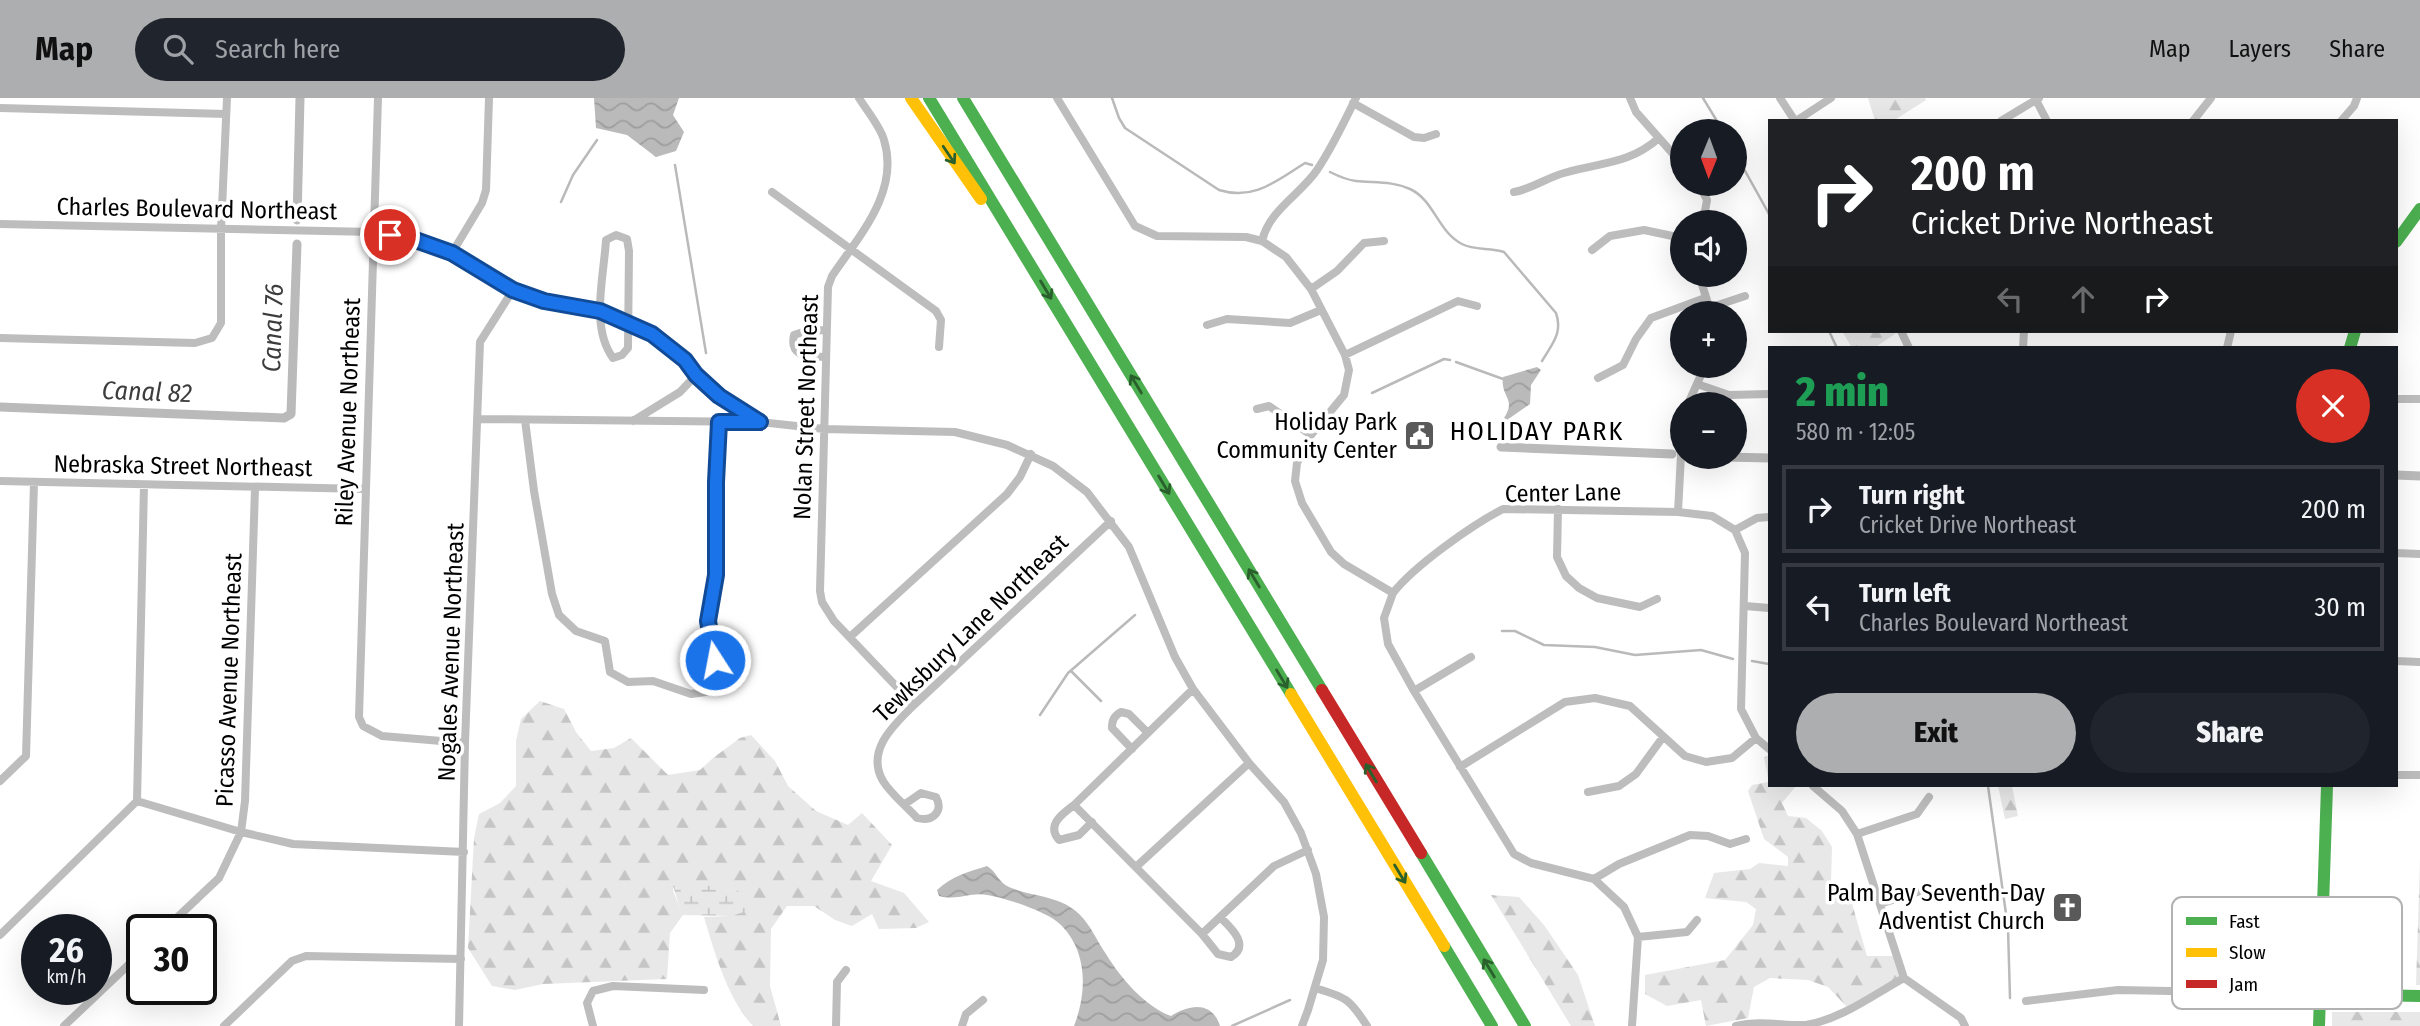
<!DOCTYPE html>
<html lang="en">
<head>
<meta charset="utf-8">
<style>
	:root { --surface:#171b24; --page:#20242c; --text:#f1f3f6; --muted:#9ea1a6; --line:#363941; --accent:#adaeaf }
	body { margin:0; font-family:"Fira Sans Condensed",sans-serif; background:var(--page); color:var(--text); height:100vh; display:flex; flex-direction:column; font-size:26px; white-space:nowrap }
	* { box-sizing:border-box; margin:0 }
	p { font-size:23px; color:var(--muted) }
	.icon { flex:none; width:38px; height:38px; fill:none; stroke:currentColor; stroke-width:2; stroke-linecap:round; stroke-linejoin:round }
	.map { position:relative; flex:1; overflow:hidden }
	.panel { position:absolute; left:1768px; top:248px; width:630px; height:441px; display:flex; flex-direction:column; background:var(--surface); border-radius:0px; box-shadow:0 7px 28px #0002 }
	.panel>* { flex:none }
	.banner { position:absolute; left:1768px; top:21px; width:630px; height:214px; border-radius:0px; box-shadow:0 7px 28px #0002; background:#202124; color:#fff; overflow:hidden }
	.needle { width:46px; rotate:181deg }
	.buttons { position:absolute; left:1670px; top:21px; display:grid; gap:14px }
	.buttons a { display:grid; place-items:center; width:77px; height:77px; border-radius:50%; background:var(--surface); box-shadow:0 7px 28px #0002; font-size:35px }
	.speed { position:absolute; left:21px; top:816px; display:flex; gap:14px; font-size:35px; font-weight:700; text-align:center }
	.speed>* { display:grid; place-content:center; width:91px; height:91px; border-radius:50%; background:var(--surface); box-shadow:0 7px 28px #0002; line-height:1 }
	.speed small { font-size:18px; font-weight:400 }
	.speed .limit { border:4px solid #111; border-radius:10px; background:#fff; color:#111 }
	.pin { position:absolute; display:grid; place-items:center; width:60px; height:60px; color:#fff; margin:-30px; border:4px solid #fff; border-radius:50%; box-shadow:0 2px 7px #0007 }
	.me { position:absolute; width:77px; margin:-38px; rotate:349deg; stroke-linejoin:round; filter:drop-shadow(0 0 5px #0008) }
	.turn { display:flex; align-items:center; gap:24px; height:147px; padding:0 28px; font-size:32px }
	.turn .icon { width:91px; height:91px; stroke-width:2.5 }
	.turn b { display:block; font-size:49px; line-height:60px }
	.lanes { display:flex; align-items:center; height:66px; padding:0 28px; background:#0003; justify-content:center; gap:35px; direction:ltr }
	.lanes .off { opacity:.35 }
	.round { display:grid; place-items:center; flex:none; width:74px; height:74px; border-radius:37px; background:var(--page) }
	.head { display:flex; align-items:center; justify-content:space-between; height:119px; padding:0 28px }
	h1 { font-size:42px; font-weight:800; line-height:52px; color:#1e9e55 }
	.cta { display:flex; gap:14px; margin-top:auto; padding:14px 28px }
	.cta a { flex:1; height:80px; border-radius:42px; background:var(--accent); color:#111; font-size:28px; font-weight:800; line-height:80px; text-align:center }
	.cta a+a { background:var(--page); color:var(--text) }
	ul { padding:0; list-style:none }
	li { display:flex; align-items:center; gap:21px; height:88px; margin:0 14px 10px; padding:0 14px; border:4px solid var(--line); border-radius:0px }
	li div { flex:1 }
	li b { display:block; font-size:26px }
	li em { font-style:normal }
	header { display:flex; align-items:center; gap:42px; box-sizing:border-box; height:98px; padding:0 35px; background:var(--accent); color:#111 }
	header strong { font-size:33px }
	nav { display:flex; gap:38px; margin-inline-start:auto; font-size:24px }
	.search { width:490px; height:63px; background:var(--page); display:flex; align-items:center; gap:18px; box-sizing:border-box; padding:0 24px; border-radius:38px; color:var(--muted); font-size:26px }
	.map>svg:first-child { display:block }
	.forest { fill:url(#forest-firs) }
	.wetland { fill:url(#wetland-marsh) }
	.water { fill:url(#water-waves) }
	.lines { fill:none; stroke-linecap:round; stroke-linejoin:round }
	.stream { stroke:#bababa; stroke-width:2.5 }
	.canal { stroke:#bababa; stroke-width:9 }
	.street { stroke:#bdbdbd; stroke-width:8 }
	.fast { stroke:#4caf50; stroke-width:12 }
	.slow { stroke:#ffc107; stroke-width:12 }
	.jam { stroke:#c62828; stroke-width:12 }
	.oneway { stroke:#2a602c }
	.route-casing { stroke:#114b97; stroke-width:18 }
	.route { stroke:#1a73e8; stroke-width:12 }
	.labels { text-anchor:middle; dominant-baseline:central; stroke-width:7; stroke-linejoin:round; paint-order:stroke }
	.street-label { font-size:24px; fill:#000; stroke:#fff }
	.poi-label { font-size:24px; fill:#000; stroke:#fff; text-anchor:end }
	.water-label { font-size:26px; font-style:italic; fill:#3d3d3d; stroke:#fff }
	.neighbourhood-label { font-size:26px; letter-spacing:2px; fill:#000; stroke:#fff }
	.key { fill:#fff; stroke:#b2b2b2; stroke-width:2 }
	.key-label { font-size:19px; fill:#000 }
</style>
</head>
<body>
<header>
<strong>Map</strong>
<div class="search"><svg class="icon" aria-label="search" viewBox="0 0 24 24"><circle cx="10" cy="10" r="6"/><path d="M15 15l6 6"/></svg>Search here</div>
<nav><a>Map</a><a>Layers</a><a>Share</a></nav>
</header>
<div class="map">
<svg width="2420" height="928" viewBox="0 0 2420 928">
	<defs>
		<pattern id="forest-firs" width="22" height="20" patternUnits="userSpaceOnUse" patternTransform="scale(1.75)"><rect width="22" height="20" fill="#e8e8e8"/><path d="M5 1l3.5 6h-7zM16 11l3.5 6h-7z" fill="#c5c5c5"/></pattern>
		<pattern id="wetland-marsh" width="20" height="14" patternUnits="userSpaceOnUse" patternTransform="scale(1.75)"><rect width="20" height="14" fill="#e8e8e8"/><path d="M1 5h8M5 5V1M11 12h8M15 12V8" fill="none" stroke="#c5c5c5"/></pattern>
		<pattern id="water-waves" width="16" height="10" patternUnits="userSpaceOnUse" patternTransform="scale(1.75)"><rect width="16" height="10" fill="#bababa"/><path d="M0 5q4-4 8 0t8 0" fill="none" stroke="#9e9e9e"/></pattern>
	</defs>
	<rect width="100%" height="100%" fill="#fff"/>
	<!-- forest -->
	<path class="forest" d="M1868 0H1925L1926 2 1893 23H1875Z
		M1842 233H1894L1895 236 1874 250H1852Z
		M540 603 564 611 576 634 591 653 614 650 631 640 668 677 700 672 713 660 740 640 751 637 775 663 788 688 816 713 848 727 862 715 892 747 871 783 904 795 929 824 916 830 879 831 872 816 852 828 835 822 814 808H787L771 831 770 888 781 928H753C728 902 714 853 704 819L731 818 735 791 673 788V793L683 817 670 835 667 881 543 886 515 892 492 888 468 850 474 740 479 716 500 705 516 688V643L521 621Z
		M1769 656V688H1796L1782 705 1788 718 1806 720 1822 733 1832 749 1831 784 1847 788 1867 858H1896L1901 880 1847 909 1828 889 1808 882 1770 880 1754 889 1748 920 1706 928 1701 902 1667 908 1645 896V877L1725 862 1753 827 1756 811 1746 804 1705 800 1714 775 1750 771 1759 765 1788 768V759L1764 741 1748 693 1752 687 1769 684 1764 660Z
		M1998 688H2012L2018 718 2005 721Z
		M2420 762V887H2416Z
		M1491 797 1519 799 1544 827 1578 877 1595 928H1571Z
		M2332 914H2420V928H2332Z"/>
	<!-- wetland -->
	<path class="wetland" d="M684 785 735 791 747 799 757 810 731 818 682 817 673 788Z"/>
	<!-- water -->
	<path class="water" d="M594 0H679L673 17 684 34 676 53 656 59 627 37 596 30Z
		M1537 269 1541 272 1531 287 1530 306 1507 322 1504 320C1517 300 1500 299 1503 279Z
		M987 768C997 774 998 784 1009 789 1032 799 1060 797 1079 816 1090 826 1097 843 1106 856 1120 879 1144 908 1171 918 1190 906 1212 903 1220 928H1074C1087 895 1088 854 1061 827 1048 814 1006 800 987 797 970 794 958 803 939 798L937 792C952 778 968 774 987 768Z"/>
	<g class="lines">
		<!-- stream -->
		<path class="stream" d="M1112 0 1119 20 1125 30 1219 92C1254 103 1276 83 1305 65L1312 67
			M1703 0 1723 33
			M1734 53 1769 116
			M675 67 706 255
			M1330 74C1338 78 1347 82 1356 83 1374 85 1393 83 1410 91 1434 102 1438 134 1462 146 1475 153 1490 149 1504 154L1556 215C1563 235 1552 246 1542 263
			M561 104 573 77 597 42
			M1829 233 1837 250
			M1456 264 1503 281
			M1372 295 1444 261 1450 262
			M1502 533H1515L1544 547 1595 549 1635 557 1701 552 1733 561
			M1752 563 1769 566
			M1071 573 1101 603
			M1040 617 1068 575 1135 517
			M1988 688 2008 830 2010 900
			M1232 928 1290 902"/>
		<!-- canal -->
		<path class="canal" d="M297 122 300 0
			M0 309 284 320 291 316 297 146
			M1501 349 1672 356
			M1725 359 1769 360
			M2396 377 2420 378"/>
		<!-- street -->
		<path class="street" d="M378 0 359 619 363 628 382 638 465 645
			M859 0C867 13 880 28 884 42 900 94 859 138 832 178L828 189 820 493 822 504 834 523 914 607
			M1057 0 1135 128 1157 138 1246 139 1262 143 1286 159 1311 191 1345 257 1349 272 1344 297 1311 337 1297 365 1295 383 1302 405 1331 454 1344 466 1393 495 1384 520 1388 546 1414 593 1514 756 1531 765 1594 781 1624 809 1638 839 1632 928
			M1630 0 1636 14 1682 66
			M1780 0 1795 23
			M2036 2 2047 23
			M1353 5 1414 39 1424 40 1436 36
			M0 10 226 16
			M1796 23 1831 0
			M2001 23 2039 0
			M2193 23 2211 0
			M2341 23 2354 8 2357 0
			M1699 86 1707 102 1703 124
			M772 94 936 213 941 222 939 249
			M1514 94C1532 91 1546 80 1564 75 1601 64 1628 67 1659 40
			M0 126 373 134 407 139 452 155 513 192 544 203 600 213 652 236 685 262 696 277 719 298 760 324
			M616 137 627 141 629 153 628 250 622 257 613 260C590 229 604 178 606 142Z
			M1262 143C1269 112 1300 97 1317 72 1332 50 1344 24 1356 0
			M1592 152 1610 138 1644 132 1682 140
			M452 155 482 105 486 92 489 0
			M1699 177 1711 215
			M1311 191 1337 173 1364 145 1384 143
			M1709 210 1745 198
			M1207 227 1227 221 1290 225 1321 212
			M1901 233 1909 250
			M0 240 195 245 212 240 221 225V132L227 0
			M2023 250 2024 233
			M2227 250 2231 233
			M1345 257 1458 203 1477 208
			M826 259C809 258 789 260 794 237L806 233 826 232
			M1598 280 1623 267 1636 241 1651 220 1705 200
			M1697 286 1729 297 1769 296
			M2396 301H2420
			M1688 306 1705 268
			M1257 311 1269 308 1311 337
			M479 321 760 324 824 331 955 334 1007 347 1053 368 1087 394 1129 449 1175 559 1193 591 1249 665 1284 704 1301 735 1316 776 1324 819 1323 862 1308 912 1302 928
			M525 322 534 393 552 496 559 517 576 533 605 543 610 574 628 584 653 583 691 596 713 593 719 581 708 523 716 477V384L719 324
			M633 323 680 294 696 277
			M0 383 364 391
			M1558 411 1557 459 1566 478 1579 490 1597 500 1640 509 1657 501
			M1678 414 1682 338
			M1735 432 1757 420 1769 419
			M2396 455 2420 456
			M1393 495C1414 468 1472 427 1503 411L1678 414 1712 418 1735 432 1745 455 1741 611 1756 640 1769 651
			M1745 508 1769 510
			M851 538 1007 396 1020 379 1031 356
			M2396 563 2420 564
			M1193 591 1074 707 1202 836 1274 768 1308 752
			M1414 593 1471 559
			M1132 651 1112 630C1112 622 1114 618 1121 614L1129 616 1148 635
			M1460 669 1565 604 1595 600 1630 608 1685 658 1706 664 1732 660 1756 640
			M2396 677H2420
			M0 683 26 658 34 384
			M1813 688 1842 713 1857 736 1904 880 1961 920 1965 928
			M1588 694 1619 688 1636 676 1663 639
			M137 703 241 734 293 746 464 754
			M905 706 921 695 936 699C944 714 932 724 917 720 906 708 891 696 883 683 865 652 895 626 914 607L1111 423
			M1074 707C1062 716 1046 727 1059 742L1079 737 1092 724
			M1857 736 1917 716 1929 699
			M1137 768 1249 665
			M1594 781 1619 766 1690 737 1708 738 1730 746 1746 741
			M1880 806 1927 791 1951 797
			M165 831 219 780 241 734 245 703 255 390
			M1202 836 1218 856 1231 859C1251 847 1230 829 1220 819
			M0 837 137 703 144 387
			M1638 839 1687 834 1697 822
			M1315 890C1346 899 1350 901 1367 928
			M2026 903 2118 892 2320 896
			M64 928 142 854
			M224 928 292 863 306 858 461 861
			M459 928 465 645 480 244 513 192
			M593 928 587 905 593 893 613 888 704 892
			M836 928 837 884 846 872
			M962 928 966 916 983 902
			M1736 928C1760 922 1783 928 1806 927 1842 921 1873 897 1904 880"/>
		<!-- fast -->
		<path class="fast" d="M929 0 1291 596
			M963 0 1322 592
			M2396 144 2420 111
			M2350 250 2355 233
			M1421 755 1525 928
			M1444 848 1492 928
			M2320 896 2420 898
			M2319 928 2327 688"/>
		<!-- slow -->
		<path class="slow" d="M911 0 981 101
			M1291 596 1444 848"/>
		<!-- jam -->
		<path class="jam" d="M1322 592 1421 755"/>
	</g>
	<!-- one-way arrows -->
	<defs><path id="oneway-shaft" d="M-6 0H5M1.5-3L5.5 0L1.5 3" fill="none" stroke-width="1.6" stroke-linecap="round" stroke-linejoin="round" transform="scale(1.75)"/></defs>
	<g class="oneway">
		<use href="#oneway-shaft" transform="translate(949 57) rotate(56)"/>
		<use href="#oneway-shaft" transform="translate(1046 192) rotate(59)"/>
		<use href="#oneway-shaft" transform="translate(1136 286) rotate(-121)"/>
		<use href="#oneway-shaft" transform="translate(1164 387) rotate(59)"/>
		<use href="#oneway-shaft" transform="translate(1254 480) rotate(-121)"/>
		<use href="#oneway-shaft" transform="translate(1282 581) rotate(59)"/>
		<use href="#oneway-shaft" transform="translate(1371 675) rotate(-121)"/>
		<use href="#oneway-shaft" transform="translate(1400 776) rotate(59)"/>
		<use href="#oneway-shaft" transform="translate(1489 870) rotate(-121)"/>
	</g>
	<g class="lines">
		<defs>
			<path id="route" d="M390 137 407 139 452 155 513 192 544 203 600 213 652 236 685 262 696 277 719 298 760 324H719L716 384V477L708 523 715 562"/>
		</defs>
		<!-- route casing -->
		<use href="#route" class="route-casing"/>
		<!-- route -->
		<use href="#route" class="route"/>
	</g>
	<!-- icons -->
	<defs>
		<symbol id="civic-square" viewBox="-11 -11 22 22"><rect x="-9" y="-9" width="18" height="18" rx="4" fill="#595959" stroke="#fff"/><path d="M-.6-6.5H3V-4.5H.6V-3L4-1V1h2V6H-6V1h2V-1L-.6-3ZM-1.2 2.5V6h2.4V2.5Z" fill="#fff"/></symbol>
		<symbol id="church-square" viewBox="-11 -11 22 22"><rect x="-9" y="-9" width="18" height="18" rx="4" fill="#595959" stroke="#fff"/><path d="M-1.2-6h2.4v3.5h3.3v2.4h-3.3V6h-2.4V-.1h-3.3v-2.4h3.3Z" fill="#fff"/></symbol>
	</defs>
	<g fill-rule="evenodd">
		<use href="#civic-square" x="1402" y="320" width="35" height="35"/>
		<use href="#church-square" x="2050" y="792" width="35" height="35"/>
	</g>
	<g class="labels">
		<!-- street labels -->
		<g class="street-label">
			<text transform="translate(197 111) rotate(1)">Charles Boulevard Northeast</text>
			<text transform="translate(806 309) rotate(-88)">Nolan Street Northeast</text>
			<text transform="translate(348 314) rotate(-88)">Riley Avenue Northeast</text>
			<text transform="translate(183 368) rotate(1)">Nebraska Street Northeast</text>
			<text transform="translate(1563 395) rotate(-1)">Center Lane</text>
			<text transform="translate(971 530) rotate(-44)">Tewksbury Lane Northeast</text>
			<text transform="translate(451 554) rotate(-88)">Nogales Avenue Northeast</text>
			<text transform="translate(229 582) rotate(-88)">Picasso Avenue Northeast</text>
		</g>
		<!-- poi labels -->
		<g class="poi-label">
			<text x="1397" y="324">Holiday Park<tspan x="1397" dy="28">Community Center</tspan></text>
			<text x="2045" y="795">Palm Bay Seventh-Day<tspan x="2045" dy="28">Adventist Church</tspan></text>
		</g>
		<!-- water labels -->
		<g class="water-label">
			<text transform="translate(273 230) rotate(-88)">Canal 76</text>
			<text transform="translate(147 294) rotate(2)">Canal 82</text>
		</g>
		<!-- neighbourhood labels -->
		<g class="neighbourhood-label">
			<text x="1537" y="333">HOLIDAY PARK</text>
		</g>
	</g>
	<!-- legend -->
	<rect x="2172" y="799" width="230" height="112" rx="10" class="key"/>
	<rect x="2186" y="819" width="31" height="8" fill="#4caf50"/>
	<rect x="2186" y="850" width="31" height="9" fill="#ffc107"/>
	<rect x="2186" y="882" width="31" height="8" fill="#c62828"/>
	<g class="key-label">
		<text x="2229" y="830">Fast</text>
		<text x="2229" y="861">Slow</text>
		<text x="2229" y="893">Jam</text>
	</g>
</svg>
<div class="buttons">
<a><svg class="needle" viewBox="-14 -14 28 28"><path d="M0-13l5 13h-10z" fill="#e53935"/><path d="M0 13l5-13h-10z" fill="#9ea1a6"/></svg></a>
<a><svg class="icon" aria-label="sound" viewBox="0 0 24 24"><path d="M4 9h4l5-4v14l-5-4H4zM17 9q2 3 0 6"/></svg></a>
<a>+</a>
<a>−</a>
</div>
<div class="speed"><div>26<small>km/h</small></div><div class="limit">30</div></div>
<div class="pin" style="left:390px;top:137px;background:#d93025"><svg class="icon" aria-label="arrive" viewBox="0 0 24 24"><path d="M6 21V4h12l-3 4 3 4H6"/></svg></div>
<svg class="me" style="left:715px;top:562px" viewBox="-20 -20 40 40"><circle r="17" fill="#1a73e8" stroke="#fff" stroke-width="3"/><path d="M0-11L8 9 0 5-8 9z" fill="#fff"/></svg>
<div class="banner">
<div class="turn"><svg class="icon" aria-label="right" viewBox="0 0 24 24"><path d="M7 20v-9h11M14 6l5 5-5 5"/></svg><div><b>200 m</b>Cricket Drive Northeast</div></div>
<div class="lanes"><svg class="icon off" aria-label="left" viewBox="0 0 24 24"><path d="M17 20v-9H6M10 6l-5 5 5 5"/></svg><svg class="icon off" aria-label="ahead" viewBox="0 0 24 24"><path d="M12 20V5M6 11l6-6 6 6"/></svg><svg class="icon" aria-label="right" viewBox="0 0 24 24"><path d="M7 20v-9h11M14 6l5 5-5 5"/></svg></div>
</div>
<section class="panel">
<div class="head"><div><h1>2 min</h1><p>580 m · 12:05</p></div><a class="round" style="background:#d93025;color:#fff"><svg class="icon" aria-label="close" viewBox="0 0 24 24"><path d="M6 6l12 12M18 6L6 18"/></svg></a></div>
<ul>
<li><svg class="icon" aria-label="right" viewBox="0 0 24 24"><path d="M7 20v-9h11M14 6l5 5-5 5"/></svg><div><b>Turn right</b><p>Cricket Drive Northeast</p></div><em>200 m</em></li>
<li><svg class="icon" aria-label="left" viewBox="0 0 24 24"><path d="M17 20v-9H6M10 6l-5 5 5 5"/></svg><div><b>Turn left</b><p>Charles Boulevard Northeast</p></div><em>30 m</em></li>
</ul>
<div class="cta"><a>Exit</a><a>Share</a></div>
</section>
</div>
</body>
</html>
